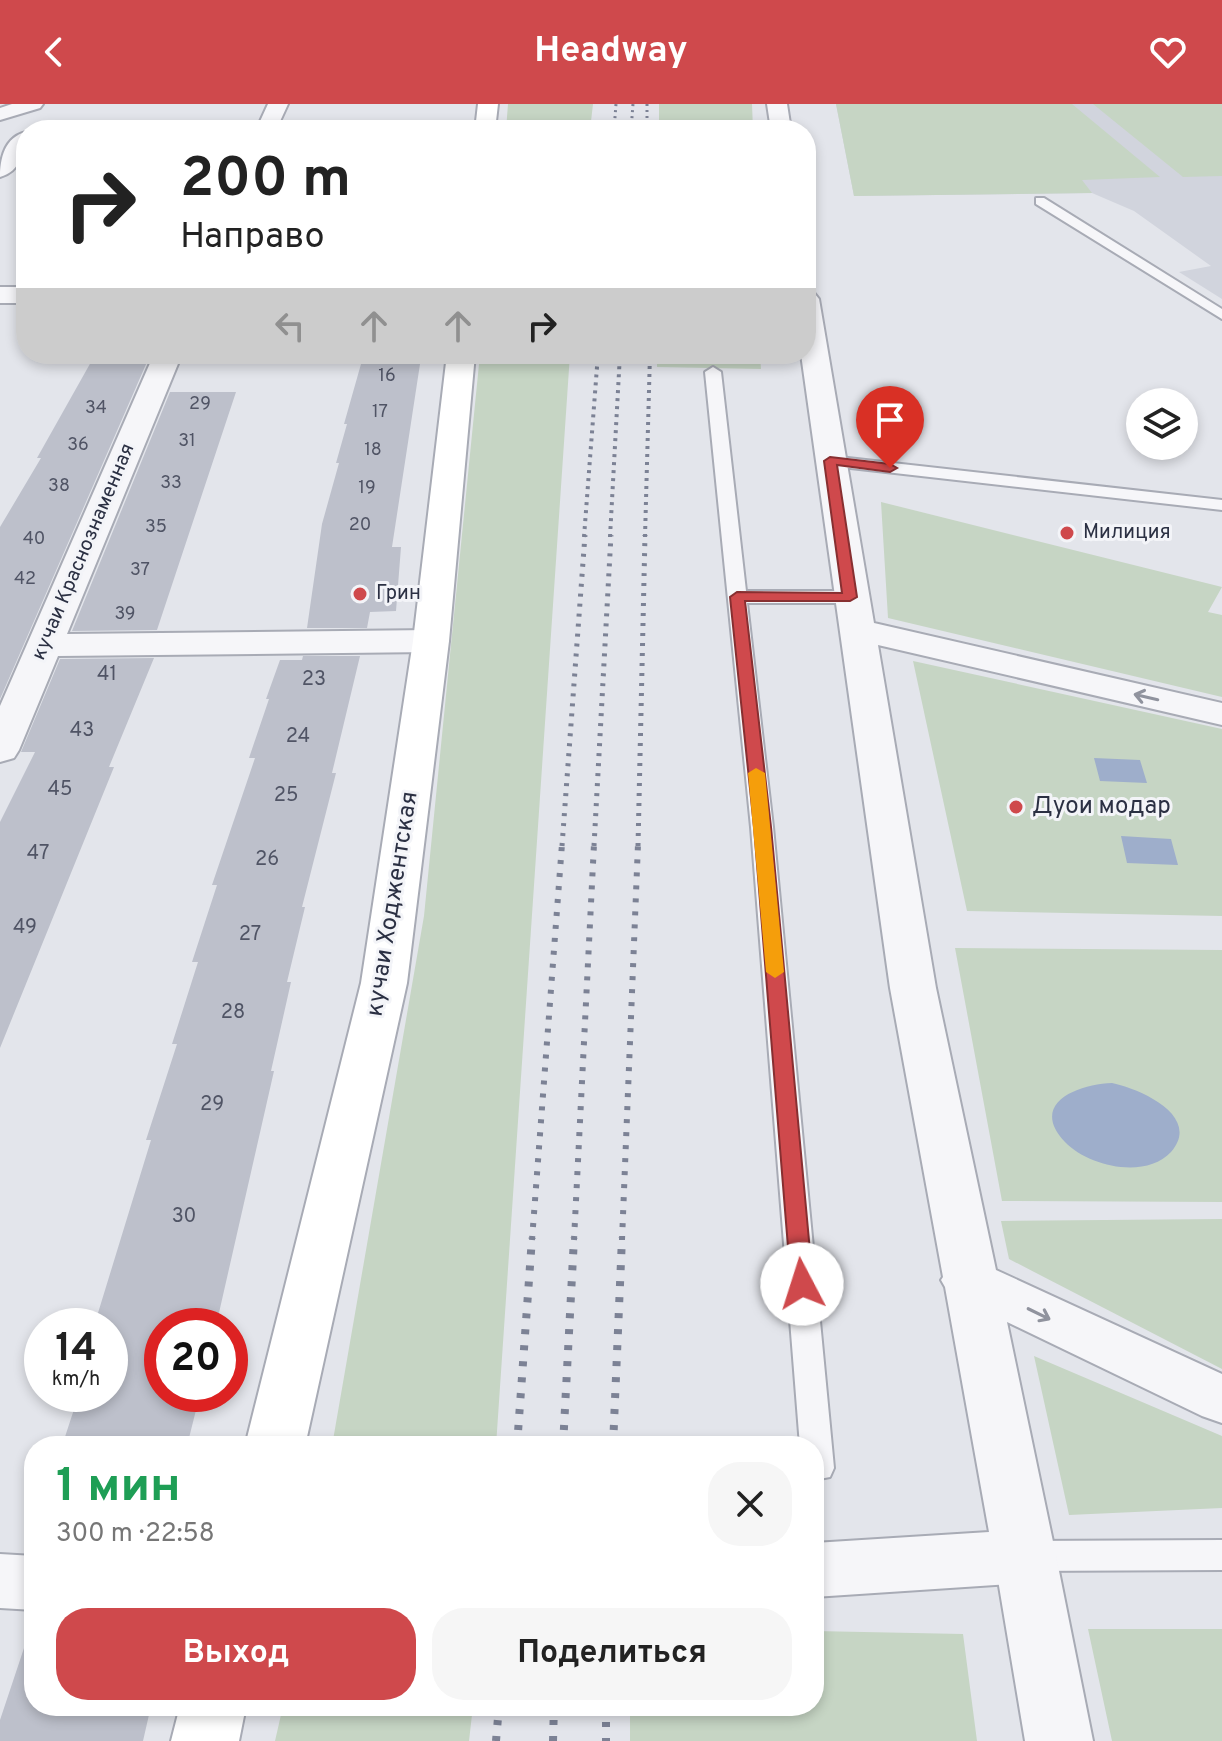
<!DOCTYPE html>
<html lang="ru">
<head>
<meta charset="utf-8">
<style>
	:root { --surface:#fff; --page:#f6f6f6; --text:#222; --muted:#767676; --accent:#cf494c }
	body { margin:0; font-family:Overpass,sans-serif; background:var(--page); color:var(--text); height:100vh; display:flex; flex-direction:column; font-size:30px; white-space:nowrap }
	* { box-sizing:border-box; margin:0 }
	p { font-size:26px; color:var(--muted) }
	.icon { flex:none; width:44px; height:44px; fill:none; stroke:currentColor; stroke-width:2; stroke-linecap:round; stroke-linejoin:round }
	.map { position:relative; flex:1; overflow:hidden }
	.sheet { position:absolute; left:24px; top:1332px; width:800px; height:280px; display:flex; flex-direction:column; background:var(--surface); border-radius:32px; box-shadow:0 4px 12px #0003 }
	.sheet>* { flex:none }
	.top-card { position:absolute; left:16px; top:16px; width:800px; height:244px; border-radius:32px; box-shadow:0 4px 12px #0003; background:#fff; color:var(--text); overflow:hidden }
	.controls { position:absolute; left:1126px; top:284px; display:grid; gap:16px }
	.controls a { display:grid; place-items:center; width:72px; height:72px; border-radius:50%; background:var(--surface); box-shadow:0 4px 12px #0003; font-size:40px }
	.speed { position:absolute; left:24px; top:1204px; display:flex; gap:16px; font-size:40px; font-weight:700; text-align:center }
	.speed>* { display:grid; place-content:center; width:104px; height:104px; border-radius:50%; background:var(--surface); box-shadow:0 4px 12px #0003; line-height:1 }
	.speed small { font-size:20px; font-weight:400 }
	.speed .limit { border:12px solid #d22; background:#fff; color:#111 }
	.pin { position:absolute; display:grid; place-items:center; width:68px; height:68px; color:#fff; margin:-82px -34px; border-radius:50% 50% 50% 0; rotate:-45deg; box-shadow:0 0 8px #0007 }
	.pin .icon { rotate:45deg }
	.me { position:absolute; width:88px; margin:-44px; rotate:355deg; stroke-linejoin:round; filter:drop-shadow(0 0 6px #0008) }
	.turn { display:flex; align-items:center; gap:28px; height:168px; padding:0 32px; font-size:36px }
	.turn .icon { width:104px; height:104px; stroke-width:2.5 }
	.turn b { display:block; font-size:56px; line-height:68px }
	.lanes { display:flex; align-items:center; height:76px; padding:0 32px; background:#0003; justify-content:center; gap:40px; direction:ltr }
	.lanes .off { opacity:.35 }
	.round { display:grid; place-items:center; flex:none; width:84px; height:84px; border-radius:32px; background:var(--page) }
	.overview { display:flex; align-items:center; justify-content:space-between; height:136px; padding:0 32px }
	h1 { font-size:48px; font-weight:700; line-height:60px; color:#1e9e55 }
	.primary-button { display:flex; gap:16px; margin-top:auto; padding:16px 32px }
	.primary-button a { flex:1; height:92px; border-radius:32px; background:var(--accent); color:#fff; font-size:32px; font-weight:700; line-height:92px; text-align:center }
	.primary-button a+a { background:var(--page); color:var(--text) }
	header { display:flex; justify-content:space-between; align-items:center; height:104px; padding:0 32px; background:var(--accent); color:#fff; font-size:36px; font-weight:700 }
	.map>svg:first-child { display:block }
	.built { fill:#d1d4dd }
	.green { fill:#c6d5c4 }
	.water { fill:#9eaecb }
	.building { fill:#bdc0cb }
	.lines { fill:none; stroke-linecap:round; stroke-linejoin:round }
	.service-casing { stroke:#a8abb5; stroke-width:4 }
	.minor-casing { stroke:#a8abb5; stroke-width:4 }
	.tertiary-casing { stroke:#a8abb5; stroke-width:4 }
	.secondary-casing { stroke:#a8abb5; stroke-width:4 }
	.service { fill:#f6f6f9; fill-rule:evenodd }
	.minor { fill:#f6f6f9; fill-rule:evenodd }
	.tertiary { fill:#f6f6f9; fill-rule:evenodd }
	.secondary { fill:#fff; fill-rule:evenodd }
	.rail-far4 { stroke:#7c8295; stroke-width:3; stroke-dasharray:2 4; stroke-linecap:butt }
	.rail-far3 { stroke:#7c8295; stroke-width:4; stroke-dasharray:3 5; stroke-linecap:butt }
	.rail-far2 { stroke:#7c8295; stroke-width:5; stroke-dasharray:3 7; stroke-linecap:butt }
	.rail-far1 { stroke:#7c8295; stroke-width:6; stroke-dasharray:4 9; stroke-linecap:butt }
	.rail { stroke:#7c8295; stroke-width:8; stroke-dasharray:5 11; stroke-linecap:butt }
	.oneway { stroke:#90939e }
	.route { fill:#cf494c; stroke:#872f31; stroke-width:2 }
	.slow { fill:#f59e0b }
	.poi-dot { fill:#cf494c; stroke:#f3f4f8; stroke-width:3 }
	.labels { text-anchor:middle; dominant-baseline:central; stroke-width:6; stroke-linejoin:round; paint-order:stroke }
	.far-number-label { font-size:18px; fill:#505465 }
	.far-poi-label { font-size:20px; fill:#2b3043; stroke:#f3f4f8; text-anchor:start }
	.far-street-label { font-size:20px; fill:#2b3043; stroke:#f3f4f8 }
	.number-label { font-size:20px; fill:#505465 }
	.poi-label { font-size:24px; fill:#2b3043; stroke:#f3f4f8; text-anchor:start }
	.street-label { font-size:24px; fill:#2b3043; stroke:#f3f4f8 }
</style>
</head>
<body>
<header><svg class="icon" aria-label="back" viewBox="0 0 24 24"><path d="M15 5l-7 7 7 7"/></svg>Headway<svg class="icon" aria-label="heart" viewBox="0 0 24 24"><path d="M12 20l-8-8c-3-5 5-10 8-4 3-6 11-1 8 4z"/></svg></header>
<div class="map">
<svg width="1222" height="1637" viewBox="0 0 1222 1637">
	<rect width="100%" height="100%" fill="#e3e5eb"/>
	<!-- built -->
	<path class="built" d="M836 0H1222V195L1179 168 1211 162 1134 107 1092 89 854 92Z"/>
	<!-- green -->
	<path class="green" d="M508 0H593L590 26H506Z
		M659 0H752L753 26H659Z
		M836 0H1072L1160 73 1082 76 1092 89 854 92Z
		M1093 0H1222V72L1183 73Z
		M480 250H570L496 1342H332L424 812Z
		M657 250H760L761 265 657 263Z
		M881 398 1222 483 1208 508 1222 511V593L888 514Z
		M913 557 1222 625V812L967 807Z
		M955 844 1222 846V1098L1002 1097Z
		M1222 1115V1265L1009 1155 1001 1117Z
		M1034 1252 1222 1332V1404L1069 1411Z
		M1088 1525H1222V1637H1112Z
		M814 1527 963 1530 977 1637H630V1602H814Z
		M283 1602H473L469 1637H275Z"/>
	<!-- water -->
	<path class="water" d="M1094 654 1140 656 1147 679 1100 677Z
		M1121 732 1171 735 1178 761 1127 759Z
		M1112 979C1137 984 1203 1011 1171 1048 1145 1076 1088 1062 1065 1038 1028 999 1079 980 1112 979Z"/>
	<!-- building -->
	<path class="building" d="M91 258H147L0 595V423L41 354H37Z
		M361 260H420L392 443H401L396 507 370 508 367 524H307L322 420 339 359H336L347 320H344Z
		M170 288H236L157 526 72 527Z
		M303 552H360L332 669H336L302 803H305L287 878H291L271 967H274L216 1222H162V1290H200L187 1342H62L79 1290H110V1222H94L151 1036H146L177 940H172L198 858H192L217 781H212L255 654H249L269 595H266L280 556H302Z
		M154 554 109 663H114L0 944V718L35 648H21L60 555Z
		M28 1532 34 1533V1602H151L143 1637H0V1616Z"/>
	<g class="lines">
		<defs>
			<path id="service" d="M1036 94H1044L1222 205V215L1036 100Z
				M713 263 721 268 746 487H850L859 493 850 499H747L773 723 834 1364 830 1373 814 1376V1342H800L751 723 705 268Z
				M830 352 1222 396V406L824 361 822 357 824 353Z
				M1222 1436V1466L1025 1467 1013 1462 1008 1452 1013 1442 1025 1437Z"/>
			<path id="minor" d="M12 0H43L40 4 0 16V4Z
				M268 0H288L276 26H256Z
				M26 28C26 46 20 68 0 73 0 54 5 33 26 28Z
				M154 250H182L67 530 431 526 444 529 449 537 444 545 431 548 58 552 19 646 14 654 0 658V602Z
				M1025 1425 1047 1433 1056 1452 1093 1637H1025L994 1452 1003 1433Z"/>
			<path id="tertiary" d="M767 0H787L791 26H771Z
				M0 183H26V199H0Z
				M806 187 815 190 819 195 874 519 1222 599V621L878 541 936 884 996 1166 1222 1270V1319L1202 1312 1007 1218 1056 1452 1047 1471 1025 1479 814 1493V1439L989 1428 945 1183 941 1176 943 1173 890 884 801 250H806Z
				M0 1450 34 1452V1506L0 1504Z"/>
			<path id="secondary" d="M478 0H498L495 26H475Z
				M447 250H475L449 537 407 879 305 1342H245L361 879 413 537Z
				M180 1602H246L239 1637H171Z"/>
		</defs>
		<!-- service casing -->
		<use href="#service" class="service-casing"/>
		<!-- minor casing -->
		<use href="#minor" class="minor-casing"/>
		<!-- tertiary casing -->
		<use href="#tertiary" class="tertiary-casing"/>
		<!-- secondary casing -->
		<use href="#secondary" class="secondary-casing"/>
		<!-- service -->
		<use href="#service" class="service"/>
		<!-- minor -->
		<use href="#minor" class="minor"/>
		<!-- tertiary -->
		<use href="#tertiary" class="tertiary"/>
		<!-- secondary -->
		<use href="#secondary" class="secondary"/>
		<!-- rail-far4 -->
		<path class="rail-far4" d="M647 0V26
			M614 26 616 0
			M631 26 633 0"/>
		<!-- rail-far3 -->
		<path class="rail-far3" d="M584 433 598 250
			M610 433 620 250
			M645 433 650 250"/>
		<!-- rail-far2 -->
		<path class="rail-far2" d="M562 742 585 431
			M594 742 611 431
			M638 742 645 431"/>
		<!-- rail-far1 -->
		<path class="rail-far1" d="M532 1136 562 740
			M574 1136 594 740
			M622 1136 638 740"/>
		<!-- rail -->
		<path class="rail" d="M517 1342 532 1134
			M563 1342 574 1134
			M613 1342 622 1134
			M606 1602V1637
			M496 1637 499 1602
			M553 1637 554 1602"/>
	</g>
	<!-- one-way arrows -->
	<defs><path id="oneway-shaft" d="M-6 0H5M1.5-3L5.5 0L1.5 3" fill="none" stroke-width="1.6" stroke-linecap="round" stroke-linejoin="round" transform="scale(2)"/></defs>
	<g class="oneway">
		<use href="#oneway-shaft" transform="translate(1146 593) rotate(-167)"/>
		<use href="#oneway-shaft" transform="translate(1039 1210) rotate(26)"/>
	</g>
	<!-- route -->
	<path class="route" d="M830 353 890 360 897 364 890 368 837 361 857 493 850 497H745L771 723 813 1180 810 1186 802 1189 794 1186 791 1180 754 723 730 493 737 488 842 489 824 357Z"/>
	<!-- slow -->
	<path class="slow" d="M756 664 765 669 784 868 775 874 766 868 748 669Z"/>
	<!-- markers -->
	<g class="poi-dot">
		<circle cx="1067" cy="429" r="8"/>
		<circle cx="360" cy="490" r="8"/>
		<circle cx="1016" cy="703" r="8"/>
	</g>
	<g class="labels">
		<!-- far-number labels -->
		<g class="far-number-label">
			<text x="387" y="272">16</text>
			<text x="200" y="300">29</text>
			<text x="96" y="304">34</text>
			<text x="380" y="308">17</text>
			<text x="187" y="337">31</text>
			<text x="78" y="341">36</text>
			<text x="373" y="346">18</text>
			<text x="171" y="379">33</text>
			<text x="59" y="382">38</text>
			<text x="367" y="384">19</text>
			<text x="360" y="421">20</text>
			<text x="156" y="423">35</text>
			<text x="34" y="435">40</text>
			<text x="140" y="466">37</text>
			<text x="25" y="475">42</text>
			<text x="125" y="510">39</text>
		</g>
		<!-- far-poi labels -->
		<g class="far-poi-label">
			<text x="1083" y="429">Милиция</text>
			<text x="376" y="490">Грин</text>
		</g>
		<!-- far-street labels -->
		<g class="far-street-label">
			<text transform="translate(84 448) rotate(-67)">кучаи Краснознаменная</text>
		</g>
		<!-- number labels -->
		<g class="number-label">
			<text x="107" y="571">41</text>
			<text x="314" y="576">23</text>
			<text x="82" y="627">43</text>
			<text x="298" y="633">24</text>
			<text x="60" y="686">45</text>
			<text x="286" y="692">25</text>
			<text x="38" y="750">47</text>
			<text x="267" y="756">26</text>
			<text x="25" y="824">49</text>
			<text x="250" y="831">27</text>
			<text x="233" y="909">28</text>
			<text x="212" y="1001">29</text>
			<text x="184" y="1113">30</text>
		</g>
		<!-- poi labels -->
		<g class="poi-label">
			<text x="1032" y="703">Дуои модар</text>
		</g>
		<!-- street labels -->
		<g class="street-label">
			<text transform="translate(393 800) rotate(-81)">кучаи Ходжентская</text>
		</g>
	</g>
</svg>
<div class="controls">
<a><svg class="icon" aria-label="layers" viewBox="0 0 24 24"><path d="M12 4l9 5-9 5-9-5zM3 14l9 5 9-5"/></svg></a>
</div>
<div class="speed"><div>14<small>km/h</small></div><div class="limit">20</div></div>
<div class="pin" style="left:890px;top:364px;background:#d93025"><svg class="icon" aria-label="arrive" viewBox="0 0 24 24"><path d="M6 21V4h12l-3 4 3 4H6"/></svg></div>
<svg class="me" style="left:802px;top:1180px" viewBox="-20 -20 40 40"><circle r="19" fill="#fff"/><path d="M0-13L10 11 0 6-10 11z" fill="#cf494c"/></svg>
<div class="top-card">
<div class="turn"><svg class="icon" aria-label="right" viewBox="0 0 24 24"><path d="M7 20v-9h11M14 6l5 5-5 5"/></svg><div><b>200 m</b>Направо</div></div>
<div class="lanes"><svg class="icon off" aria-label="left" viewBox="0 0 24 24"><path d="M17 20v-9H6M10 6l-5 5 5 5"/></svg><svg class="icon off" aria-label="ahead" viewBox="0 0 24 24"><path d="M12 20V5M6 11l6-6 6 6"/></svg><svg class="icon off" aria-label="ahead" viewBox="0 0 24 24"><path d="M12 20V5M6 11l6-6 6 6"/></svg><svg class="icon" aria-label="right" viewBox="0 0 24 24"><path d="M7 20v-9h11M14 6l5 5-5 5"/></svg></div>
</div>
<section class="sheet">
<div class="overview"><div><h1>1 мин</h1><p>300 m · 22:58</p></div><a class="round"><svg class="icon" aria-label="close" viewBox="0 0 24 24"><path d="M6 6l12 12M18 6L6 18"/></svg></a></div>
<div class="primary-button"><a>Выход</a><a>Поделиться</a></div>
</section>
</div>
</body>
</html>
